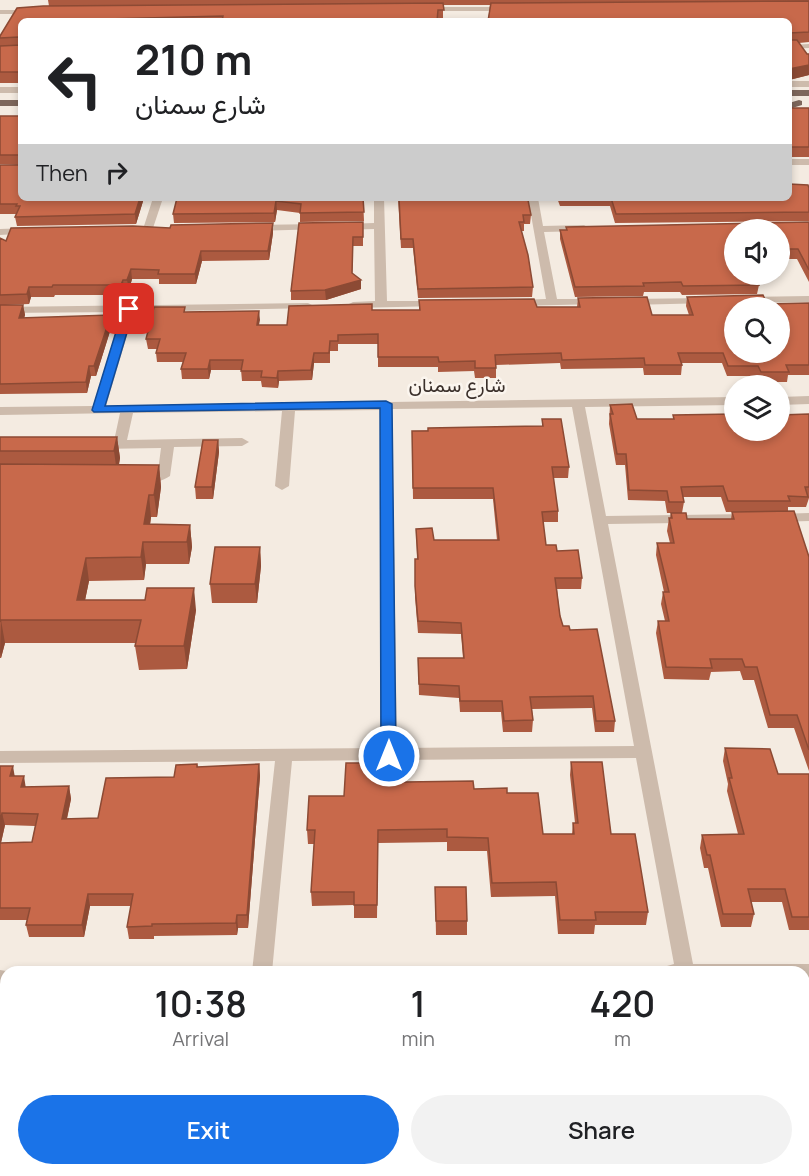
<!DOCTYPE html>
<html lang="en">
<head>
<meta charset="utf-8">
<style>
	:root { --surface:#fff; --page:#f2f2f2; --text:#202124; --muted:#757577; --accent:#1a73e8 }
	body { margin:0; font-family:Manrope,Vazirmatn,sans-serif; background:var(--page); color:var(--text); height:100vh; display:flex; flex-direction:column; font-size:22px; white-space:nowrap }
	* { box-sizing:border-box; margin:0 }
	p { font-size:20px; color:var(--muted) }
	.icon { flex:none; width:33px; height:33px; fill:none; stroke:currentColor; stroke-width:2; stroke-linecap:round; stroke-linejoin:round }
	.map { position:relative; flex:1; overflow:hidden }
	.details { position:absolute; left:0px; top:966px; width:810px; height:210px; display:flex; flex-direction:column; background:var(--surface); border-radius:18px 18px 0 0; box-shadow:0 3px 9px #0003 }
	.details>* { flex:none }
	.hud { position:absolute; left:18px; top:18px; width:774px; height:183px; border-radius:9px; box-shadow:0 3px 9px #0003; background:#fff; color:var(--text); overflow:hidden }
	.fabs { position:absolute; left:724px; top:219px; display:grid; gap:12px }
	.fabs a { display:grid; place-items:center; width:66px; height:66px; border-radius:50%; background:var(--surface); box-shadow:0 3px 9px #0003; font-size:30px }
	.pin { position:absolute; display:grid; place-items:center; width:51px; height:51px; color:#fff; margin:-26px; border-radius:12px; box-shadow:0 3px 9px #0006 }
	.me { position:absolute; width:66px; margin:-33px; rotate:0deg; stroke-linejoin:round; filter:drop-shadow(0 0 4px #0008) }
	.turn { display:flex; align-items:center; gap:21px; height:126px; padding:0 18px; font-size:27px }
	.turn .icon { width:78px; height:78px; stroke-width:2.5 }
	.turn b { display:block; font-size:42px; line-height:51px }
	.then { display:flex; align-items:center; height:57px; padding:0 18px; background:#0003; gap:12px; font-size:22px }
	.eta { display:flex; justify-content:space-evenly; align-items:center; height:102px; text-align:center }
	.eta b { font-size:36px; font-weight:600; line-height:42px }
	.cta { display:flex; gap:12px; margin-top:auto; padding:12px 18px }
	.cta a { flex:1; height:69px; border-radius:36px; background:var(--accent); color:#fff; font-size:24px; font-weight:600; line-height:69px; text-align:center }
	.cta a+a { background:var(--page); color:var(--text) }
	.map>svg:first-child { display:block }
	.green { fill:#b8c4a0 }
	.lines { fill:none; stroke-linecap:round; stroke-linejoin:round }
	.minor { fill:#cdbbac; fill-rule:evenodd }
	.major { fill:#7d675c; fill-rule:evenodd }
	.wall { fill:#ac5a40; fill-rule:evenodd }
	.shaded-wall { fill:#8c4a34 }
	.building { fill:#c8694b; stroke:#8c4a34; stroke-width:1.5; fill-rule:evenodd }
	.route { fill:#1a73e8; stroke:#114b97; stroke-width:1.5 }
	.labels { text-anchor:middle; dominant-baseline:central; stroke-width:5; stroke-linejoin:round; paint-order:stroke }
	.street-label { font-size:20px; fill:#3b302b; stroke:#fbf5ee }
</style>
</head>
<body>
<div class="map">
<svg width="809" height="1176" viewBox="0 0 809 1176">
	<rect width="100%" height="100%" fill="#f4ebe1"/>
	<!-- green -->
	<path class="green" d="M804 985H809V1176H493V1170H804Z"/>
	<g class="lines">
		<!-- minor -->
		<path class="minor" d="M425 7H509L513 9 509 11H422L421 9Z
			M0 10H35L39 12 35 14H0Z
			M809 44V48L789 49V45Z
			M789 81H809V87H789Z
			M0 87H21V93H0Z
			M789 159H809V165H789Z
			M153 198H163L152 231 129 232V228L144 226Z
			M374 198H384L387 301H437L441 302V306L353 308 347 305 353 302 375 301 374 229 343 230 338 227 343 224 374 223Z
			M528 198H538L543 226 584 225 589 228 584 231 544 232 557 299H596L602 302 600 304 515 306 509 303 515 300 546 299Z
			M319 224 323 225V229L253 231 248 228 253 225Z
			M28 228 32 229V233L0 235V229Z
			M809 296V302L746 303 740 300 746 297Z
			M707 298 711 299V303L629 305 623 302 629 299Z
			M308 303 314 306 312 308 134 312 106 406 735 397V405L585 407 606 516 750 514 757 518 750 522 608 524 693 964H809V980H804V972H664L667 966 674 964 636 758 395 760 389 762 383 760 292 761 272 972H252L275 761 0 763V751L380 748V410L295 411 289 486 282 490 275 486 282 411 133 413 127 440 242 438 249 442 242 446 174 447 170 476C160 482 148 486 137 483L135 480 137 477 158 471 161 448 98 449 91 445 98 441H114L120 413 0 415V407L93 406 122 312 0 313V307ZM572 407 634 746 397 748 392 409Z
			M809 396V404L780 405V397Z
			M809 513V521L777 522 770 518 777 514Z
			M0 970 12 972H6V986H0Z
			M122 1170H144L143 1176H121Z
			M458 1170H480L481 1176H459Z"/>
		<!-- major -->
		<path class="major" d="M789 90H809V96H789Z
			M0 100H21V106H0Z
			M799 100 802 101V105L789 109V103Z"/>
	</g>
	<!-- wall -->
	<path class="wall" d="M48 0H809V42L799 43 807 54H809V75L789 80V21H488L490 5H443V20L437 21H21V83H0V36L17 8 49 6Z
		M789 108H809V157H789Z
		M0 116H21V198H144L136 224 17 226 15 217 17 214H0V165L20 164H0Z
		M809 188V221L615 223 610 206H560L557 198H789Z
		M177 198H363L364 221 300 222V213L277 210 275 222 174 223 173 214Z
		M398 198 531 215 530 224H524V231H521L533 287 532 297 418 298 413 248H401Z
		M809 222V282L797 259H780V230H735V274H763L762 281H757L759 285 757 294 682 295 680 292H644L643 296 575 297 560 239V230H566V227Z
		M299 223 363 231V246H353L352 274 361 289 326 300H291V291Z
		M273 233 269 260 202 261 196 284H159V279H132L129 290H124L122 295H55L54 297H31L29 304 5 305H23L25 315 24 318 112 325 96 376H91L87 393 0 394V238L6 241Z
		M687 297 767 304 809 303V375H788L787 382H760L757 376H727L722 363H681L682 365 681 375H644L643 368 561 369 560 363 496 365V378H475L474 371 438 372V367H378V344H338V351H330V363H314L312 380 279 381 278 388 262 387 261 381H242L241 370H211L209 379H182L181 369 183 362H157L156 353 157 349H148L146 339 185 307V312L259 311V325H287L372 310H419V300L537 307H577L578 298 652 315H689L686 306Z
		M610 405 637 419H673V415L735 430H780L809 414V498L806 507H788V511L726 512 721 497H683L684 502 682 513H667L665 501 628 500 625 465H616L609 424Z
		M542 419 569 467 568 478H553L558 511V522H543L546 545 557 551 582 578 581 589H557L560 616 563 626 570 630 615 721 614 732H595L592 708 532 709 533 720 532 732H503L501 712H460L459 698 419 695 418 658H463L461 634 418 633 415 597V559H417L416 529 434 540H497L493 499H413L412 431 542 426Z
		M0 437H117L120 458 119 465H159L161 487 157 517H151L150 524 190 525 192 547 189 564H146L144 580 89 581 85 600 196 610 187 669 139 670 135 646 136 643H5L1 658H0Z
		M218 440 219 452 213 499H196L195 487Z
		M732 512 809 557V771L794 728H768L754 680H743L740 671 711 672 709 680 664 679 656 633 658 621H665L661 604 663 592H664L656 555 657 543H670L667 531 669 518H670L671 513 687 519H731Z
		M260 547 261 566 257 603H212L210 584Z
		M725 748 778 774H809V930H789L782 902H751L754 914 751 927H721L708 868H704L700 848 702 835 738 834 727 791 728 784 723 761Z
		M571 762 611 834 648 912 646 925H595L594 934H558L555 896 491 897 487 851H447V842L378 843 377 918H354V905L312 906 311 892 314 844H308L307 830 344 796 379 777 405 782 474 789 507 793 543 834H572L573 823H575L570 775Z
		M197 764 198 767 259 764 260 776 248 928H238L237 935 154 936V939H129L127 927 131 906H90L84 937H29L26 925 27 920H0V766L15 776 26 787 69 786 71 799 67 819 98 818ZM5 825 35 826 32 842 1 843Z
		M435 887 467 921V935H436Z
		M209 1170H389L289 1173 266 1171Z"/>
	<!-- shaded-wall -->
	<path class="shaded-wall" d="M809 65V75L789 80V69Z
		M140 198H144L136 224 135 214Z
		M276 201 277 210 275 222 274 213Z
		M273 223V233L269 260 268 251Z
		M353 237 352 282 361 280V289L326 300 325 290Z
		M201 251 202 261 196 284 195 274Z
		M131 269 132 279 129 290 127 280Z
		M123 280 124 290 122 295 121 285Z
		M29 287 31 297 29 304 27 294Z
		M23 305 25 315 21 328 19 318Z
		M259 311 260 320 257 335V325Z
		M111 315 112 325 96 376 94 366Z
		M314 353V363L312 380 311 370Z
		M210 360 211 370 209 379 208 369Z
		M89 366 91 376 87 393 86 382Z
		M278 371 279 381 278 388 277 378Z
		M117 437 120 458 117 473 114 451Z
		M218 440 219 452 213 499 212 487Z
		M159 465 161 487 157 517 154 495Z
		M149 495 151 517 148 542 144 524Z
		M190 525 192 547 189 564 187 542Z
		M143 542 146 564 144 580 141 557Z
		M260 547 261 566 257 603 255 584Z
		M86 558 89 581 81 620 77 600Z
		M194 588 196 610 187 669 184 646Z
		M1 620 5 643 1 658 0 652Z
		M259 764 260 776 248 928 247 915Z
		M13 766 15 778 10 776Z
		M24 776 26 789 21 787Z
		M69 786 71 799 64 831 62 819Z
		M2 813 5 825 0 847V823Z
		M88 894 90 906 84 937 82 925Z
		M237 915 238 928 237 935 236 923Z
		M40 1170H47L46 1176H39Z
		M263 1170H266L265 1176H262Z"/>
	<!-- building -->
	<path class="building" d="M809 1V32L789 33V21H488L491 3Z
		M443 3 444 10H438L437 21H222L223 16 106 19 111 21H21V39L19 37 0 38V36L17 8 43 6Z
		M789 33V40H797L807 54H809V65L789 69Z
		M21 45V72H0V46Z
		M789 108H809V147H789Z
		M0 116H21V155H0Z
		M21 164V198H140L135 214 15 217 20 206H16L17 204H0V165H20Z
		M789 184 808 185 809 188V212L616 214 611 198H789Z
		M177 198H363L364 212 300 213 301 204 276 201 274 213 173 214Z
		M399 198H517L519 200H528L531 215H523L524 222H519L528 255 533 287 418 289 413 239H401Z
		M363 222V237H353L352 273 361 280 325 290 291 291 299 223Z
		M809 222V270L798 249H780V230H735V274H754L759 285 683 286 681 282 643 283 644 286 575 287 560 230H567L566 227Z
		M273 223 268 251H201L195 274H158L159 270 131 269 127 280H123L121 285H53L52 287H29L27 294 0 295V238L6 241 11 228 133 226 170 228 171 225Z
		M763 295 767 304 809 303V365H786L789 372H761L758 366H728L723 353H678L682 365H645L644 358 562 360 561 353 495 355 496 368H475V361L439 362 438 357H378V334L338 335V341H330L329 353H314L311 370 278 371 277 378 261 377 262 371H241L243 360H210L208 369H181L186 353H156L160 339H146L154 307H185L184 312 259 311 257 325H287L289 306 372 304V310H420L419 300 534 299 537 307H580L578 298 647 297 652 315H693L687 297ZM735 308H780V352H735Z
		M0 305H23L19 318 111 315 94 366H89L86 382 0 384Z
		M632 404 637 419H674L673 415 734 414 735 430H780V415L809 414V487H805L808 497 788 496 790 501H728L723 486 681 487 684 502H669L667 491 629 490 626 454H617L610 414H613L610 405Z
		M542 419H561L569 467H552L558 511 542 512 546 545H556L557 551 578 550 582 578H555L560 616 563 626H569L570 630 597 629 615 721H596L593 696 530 697 533 720 504 721 502 701H460L459 686 419 684 418 658H464L461 623 418 621 415 586V559H418L416 529 432 528 434 540H499L493 488H413L412 431H428V428L543 426Z
		M0 437H117L114 451H0Z
		M203 440H218L212 487H195Z
		M0 464 159 465 154 495H149L144 524 190 525 187 542H143L141 557 86 558 77 600H145L147 588H194L184 646H135L141 620H1L0 622Z
		M794 511 809 557V750L797 715H770L757 667H745L742 659H710L712 668 666 667 658 621H669L663 592H669L657 543H674L669 518H672L671 513H686L687 519H734L732 512Z
		M215 547H260L255 584H210Z
		M725 748 770 749 778 774H809V917H792L785 889H748L754 914H723L710 855H707L702 835 744 834 729 778H732Z
		M571 762H602L611 834H635L648 912H595L596 920H560L556 882 492 883 488 838 447 837V829L378 830 377 905H354V892H311L315 830H307L309 796H344L346 763H378V777H405V782L473 781 474 789 507 788V793H538L543 834H574L573 823H578Z
		M197 764V767L259 764 247 915H237L236 923 152 924V926L127 927 133 894H88L82 925H26L30 908H0V843L32 842 38 814 2 813 0 823V766H13L10 776H24L21 787 69 786 62 819 98 818 106 778 174 777 176 765Z
		M435 887H466L467 921H436Z
		M2 985H6V1170H40L39 1176H0V1079L2 1070H0V1048L1 1044H0V994Z
		M209 1170H263L262 1176H208Z
		M290 1170H389V1176H289Z"/>
	<!-- route -->
	<path class="route" d="M129 306 134 309 105 406 386 401 392 404 396 756 394 759H383L381 756 380 408 94 412 92 410 123 309Z"/>
	<g class="labels">
		<!-- street labels -->
		<g class="street-label">
			<text x="457" y="384">شارع سمنان</text>
		</g>
	</g>
</svg>
<div class="fabs">
<a><svg class="icon" aria-label="sound" viewBox="0 0 24 24"><path d="M4 9h4l5-4v14l-5-4H4zM17 9q2 3 0 6"/></svg></a>
<a><svg class="icon" aria-label="search" viewBox="0 0 24 24"><circle cx="10" cy="10" r="6"/><path d="M15 15l6 6"/></svg></a>
<a><svg class="icon" aria-label="layers" viewBox="0 0 24 24"><path d="M12 4l9 5-9 5-9-5zM3 14l9 5 9-5"/></svg></a>
</div>
<div class="pin" style="left:129px;top:309px;background:#d93025"><svg class="icon" aria-label="arrive" viewBox="0 0 24 24"><path d="M6 21V4h12l-3 4 3 4H6"/></svg></div>
<svg class="me" style="left:389px;top:756px" viewBox="-20 -20 40 40"><circle r="17" fill="#1a73e8" stroke="#fff" stroke-width="3"/><path d="M0-11L8 9 0 5-8 9z" fill="#fff"/></svg>
<div class="hud">
<div class="turn"><svg class="icon" aria-label="left" viewBox="0 0 24 24"><path d="M17 20v-9H6M10 6l-5 5 5 5"/></svg><div><b>210 m</b>شارع سمنان</div></div>
<div class="then">Then<svg class="icon" aria-label="right" viewBox="0 0 24 24"><path d="M7 20v-9h11M14 6l5 5-5 5"/></svg></div>
</div>
<section class="details">
<div class="eta">
<div><b>10:38</b><p>Arrival</p></div>
<div><b>1</b><p>min</p></div>
<div><b>420</b><p>m</p></div>
</div>
<div class="cta"><a>Exit</a><a>Share</a></div>
</section>
</div>
</body>
</html>
